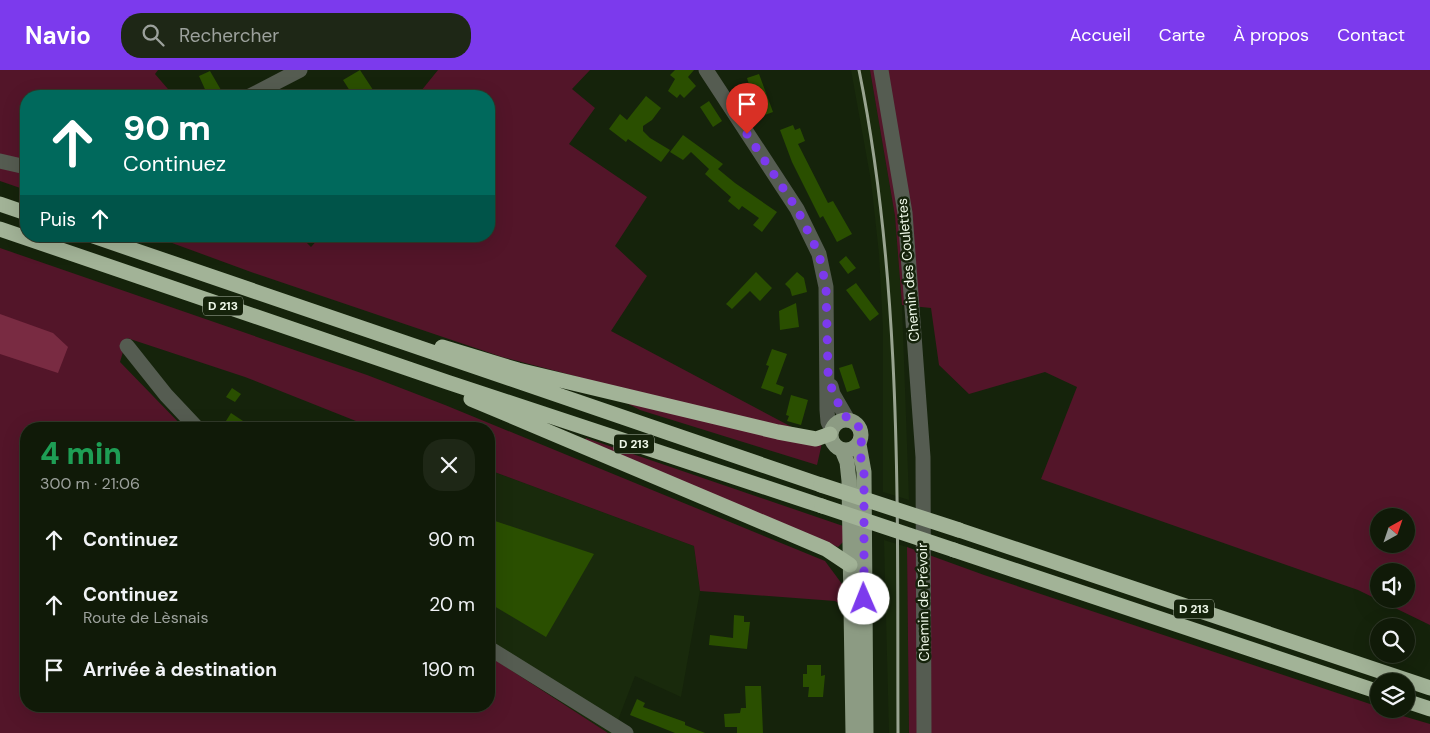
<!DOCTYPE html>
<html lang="fr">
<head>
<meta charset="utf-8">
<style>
	:root { --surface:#101a08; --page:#1e2716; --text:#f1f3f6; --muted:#9ca19c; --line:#303829; --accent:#7c3aed }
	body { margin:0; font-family:"DM Sans",sans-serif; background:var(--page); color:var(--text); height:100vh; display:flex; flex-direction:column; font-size:19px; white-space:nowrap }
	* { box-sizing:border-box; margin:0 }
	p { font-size:16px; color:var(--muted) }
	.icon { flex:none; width:28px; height:28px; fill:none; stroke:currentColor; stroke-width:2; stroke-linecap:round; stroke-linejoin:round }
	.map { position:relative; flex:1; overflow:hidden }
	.drawer { position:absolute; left:20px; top:352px; width:475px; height:290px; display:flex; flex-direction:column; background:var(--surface); border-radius:20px; box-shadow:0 5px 20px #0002,0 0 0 1px var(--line) }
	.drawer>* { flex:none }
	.banner { position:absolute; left:20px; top:20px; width:475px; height:152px; border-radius:20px; box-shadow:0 5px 20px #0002,0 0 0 1px var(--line); background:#00695c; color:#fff; overflow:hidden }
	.needle { width:32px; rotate:40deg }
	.controls { position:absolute; left:1370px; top:438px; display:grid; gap:10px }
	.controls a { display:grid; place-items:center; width:45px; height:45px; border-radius:50%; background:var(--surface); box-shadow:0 5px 20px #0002,0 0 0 1px var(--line); font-size:25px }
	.pin { position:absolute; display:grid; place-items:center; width:42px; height:42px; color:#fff; margin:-51px -21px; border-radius:50% 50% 50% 0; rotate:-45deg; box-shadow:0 0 5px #0007 }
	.pin .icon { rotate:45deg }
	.me { position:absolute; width:55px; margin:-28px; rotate:359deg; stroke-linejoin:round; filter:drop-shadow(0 0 4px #0008) }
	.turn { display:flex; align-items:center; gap:18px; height:105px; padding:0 20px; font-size:22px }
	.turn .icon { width:65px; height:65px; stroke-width:2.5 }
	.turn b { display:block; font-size:35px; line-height:42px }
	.then { display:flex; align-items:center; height:48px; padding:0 20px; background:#0003; gap:10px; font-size:19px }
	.round { display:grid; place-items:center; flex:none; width:52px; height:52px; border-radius:20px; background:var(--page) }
	.head { display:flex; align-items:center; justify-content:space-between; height:85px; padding:0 20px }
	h1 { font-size:30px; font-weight:800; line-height:38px; color:#1e9e55 }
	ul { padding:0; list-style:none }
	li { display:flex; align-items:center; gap:15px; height:65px; padding:0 20px }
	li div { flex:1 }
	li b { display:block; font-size:19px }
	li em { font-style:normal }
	header { display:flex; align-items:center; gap:30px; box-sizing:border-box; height:70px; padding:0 25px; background:var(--accent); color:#fff }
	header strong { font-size:24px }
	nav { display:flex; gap:28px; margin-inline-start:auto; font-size:18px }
	.search { width:350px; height:45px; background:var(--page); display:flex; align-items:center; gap:12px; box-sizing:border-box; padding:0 18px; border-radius:20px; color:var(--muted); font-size:19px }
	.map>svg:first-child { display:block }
	.built { fill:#192a0c }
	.green { fill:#531529; fill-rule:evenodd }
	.water { fill:#792b42 }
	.building { fill:#2a4f00 }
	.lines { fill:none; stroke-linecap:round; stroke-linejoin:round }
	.minor { stroke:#555c51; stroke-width:15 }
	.major { stroke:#8c9b83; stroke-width:15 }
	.highway { stroke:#a2b397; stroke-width:15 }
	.rail { stroke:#99a491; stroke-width:3 }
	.highway-bridge { stroke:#a2b397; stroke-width:15 }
	.route { stroke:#7c3aed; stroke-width:9; stroke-dasharray:0 16.2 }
	.labels { text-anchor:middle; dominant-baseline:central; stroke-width:5; stroke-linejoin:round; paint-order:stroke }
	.shield { fill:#15230b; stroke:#adb7a6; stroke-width:1 }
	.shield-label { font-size:12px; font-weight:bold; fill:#eef7e8 }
	.street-label { font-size:14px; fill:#eef7e8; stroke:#15230b }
</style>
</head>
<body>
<header>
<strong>Navio</strong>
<div class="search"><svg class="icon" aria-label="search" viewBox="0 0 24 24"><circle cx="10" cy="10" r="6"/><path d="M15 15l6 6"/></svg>Rechercher</div>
<nav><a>Accueil</a><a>Carte</a><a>À propos</a><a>Contact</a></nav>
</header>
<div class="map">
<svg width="1430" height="663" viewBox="0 0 1430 663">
	<rect width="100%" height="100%" fill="#15230b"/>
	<!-- built -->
	<path class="built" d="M851 0H870L895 146 902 235 909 430 883 422V259L879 184 871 111Z
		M489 400 694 476 700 521 681 627 635 606 613 663H608L489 586Z
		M884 470 907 477 909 663H889Z"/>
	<!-- green -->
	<path class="green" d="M0 0H158L155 4 174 26H26V120L0 111Z
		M438 0H590L572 19 595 38 569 74 647 127 615 176 647 206 611 261 822 373 817 395 640 340 575 306 502 287 251 202 153 166H300L311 177 321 166H489V26H417Z
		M870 0H1430V555L1358 520 1041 409 1077 317 1045 302 969 324 939 295 931 238 902 235 895 146ZM1379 446H1406V474H1379ZM1379 501H1406V529H1379Z
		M0 178 367 305 445 335 825 491 842 514 845 537 835 531 700 521 694 476 489 400V359H376L245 307 127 268 120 292 185 359H26V636H489V586L608 663H0Z
		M586 368 846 457 845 470 838 477 584 372Z
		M907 477 984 505 1379 637V639L1430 654V663H909Z"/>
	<!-- water -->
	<path class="water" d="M0 244 53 263 68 277 58 303 0 284Z"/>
	<!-- building -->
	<path class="building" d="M360 0 377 26H344L350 21 343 10Z
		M675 0H694L688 7 696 16 684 28 680 24 677 28 668 21 675 9 670 5Z
		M210 1 221 20 208 26 199 6Z
		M759 4 773 42 759 47 747 8Z
		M646 26 661 38 652 50 643 56V61L650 68 670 80 661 92 628 69 626 72 609 59 620 44 627 50Z
		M709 31 722 51 713 57 700 37Z
		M793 55 795 60 800 58 805 71 798 74 828 133 833 131 852 164 837 172 823 146 820 148 792 92 780 60Z
		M683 65 723 94 718 99 735 113 777 142 762 162 753 155 759 148 742 136 739 140 728 131 731 127 705 104 709 99 691 82 683 90 670 82Z
		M846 186 856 198 848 204 839 192Z
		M756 202 772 218 760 231 750 221 732 239 726 234Z
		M797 202 804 208 807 222 792 226 790 219 785 214Z
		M856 213 879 244 870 251 846 220Z
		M796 233 799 257 780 260 779 241Z
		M772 279 787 284 776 314 784 317 781 325 761 318 769 296 766 295Z
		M852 294 860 318 847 322 839 298Z
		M232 318 241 324 235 332 226 327Z
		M791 325 808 330 801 355 787 351 789 346 786 345Z
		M231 343 255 359H231L224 354Z
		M489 449 594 484 546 567 489 533Z
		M734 545 744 546V552H750L747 579 709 575 710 565 733 568Z
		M807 595H821V606L825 605 823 627H808L809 617H803V604H807Z
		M745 616H761L763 663H737V657H725L724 644 740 643 741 638H746Z
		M637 629 645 633 643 637 685 652V655L705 663H675L630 645Z"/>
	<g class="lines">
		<!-- minor -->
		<path class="minor" d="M706 0 797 139 819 184 826 217 827 340 828 352 832 359
			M881 0 905 143 923 387 924 663
			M250 26 300 0
			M0 91 26 97
			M127 276 166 325 198 359
			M831 316 833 324 848 350
			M489 578 626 663"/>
		<!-- major -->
		<path class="major" d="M831 365a15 15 0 1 1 30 0a15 15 0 1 1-30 0Z
			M859 374 864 402 866 663
			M842 380 847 392 849 411 853 663"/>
		<!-- highway -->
		<path class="highway" d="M0 134 26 143
			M0 159 447 312 822 436
			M93 166 821 415
			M442 277 518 300 778 362 816 369 830 364
			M471 329 826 479 850 495
			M959 460 1430 618
			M954 480 1379 622
			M1406 631 1430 639"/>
		<!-- rail -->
		<path class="rail" d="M859 0C903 218 897 442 898 663"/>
		<!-- highway-bridge -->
		<path class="highway-bridge" d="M821 415 959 460
			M822 436 954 480"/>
	</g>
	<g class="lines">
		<!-- route -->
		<path class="route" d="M747 64 797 139 819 184 826 217 828 302 833 324 848 350 859 357 862 365 860 384 864 402V529"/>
	</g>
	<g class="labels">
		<!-- shield labels -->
		<g class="shield">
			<rect x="203" y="226.5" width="40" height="19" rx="4"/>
			<rect x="614" y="364.5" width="40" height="19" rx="4"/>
			<rect x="1174" y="529.5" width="40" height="19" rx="4"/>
		</g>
		<g class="shield-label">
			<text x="223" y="236">D 213</text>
			<text x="634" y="374">D 213</text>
			<text x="1194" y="539">D 213</text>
		</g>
		<!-- street labels -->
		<g class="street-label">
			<text transform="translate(908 200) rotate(-95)">Chemin des Coulettes</text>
			<text transform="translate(923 532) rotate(-91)">Chemin de Prévoir</text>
		</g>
	</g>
</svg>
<div class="controls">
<a><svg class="needle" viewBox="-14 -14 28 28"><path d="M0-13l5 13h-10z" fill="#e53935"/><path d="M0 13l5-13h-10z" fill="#9ca19c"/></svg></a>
<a><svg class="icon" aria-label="sound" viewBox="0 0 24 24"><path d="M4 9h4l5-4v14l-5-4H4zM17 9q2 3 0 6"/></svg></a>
<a><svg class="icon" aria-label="search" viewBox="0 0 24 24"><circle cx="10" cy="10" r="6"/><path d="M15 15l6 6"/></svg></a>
<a><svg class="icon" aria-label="layers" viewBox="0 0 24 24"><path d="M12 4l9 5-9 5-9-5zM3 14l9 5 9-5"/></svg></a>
</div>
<div class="pin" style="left:747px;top:64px;background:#d93025"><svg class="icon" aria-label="arrive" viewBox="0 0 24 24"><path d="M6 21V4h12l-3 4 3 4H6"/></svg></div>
<svg class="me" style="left:864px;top:529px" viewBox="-20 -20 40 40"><circle r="19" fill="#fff"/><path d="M0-13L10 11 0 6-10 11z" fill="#7c3aed"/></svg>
<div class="banner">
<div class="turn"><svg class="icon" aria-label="ahead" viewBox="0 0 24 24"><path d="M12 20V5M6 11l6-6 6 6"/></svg><div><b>90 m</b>Continuez</div></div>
<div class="then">Puis<svg class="icon" aria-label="ahead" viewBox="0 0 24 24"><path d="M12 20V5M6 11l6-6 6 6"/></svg></div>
</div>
<section class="drawer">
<div class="head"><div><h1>4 min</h1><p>300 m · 21:06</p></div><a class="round"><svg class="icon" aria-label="close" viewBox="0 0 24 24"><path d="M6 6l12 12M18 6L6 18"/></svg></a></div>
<ul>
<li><svg class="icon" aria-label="ahead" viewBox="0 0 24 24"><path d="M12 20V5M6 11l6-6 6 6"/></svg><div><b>Continuez</b></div><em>90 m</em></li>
<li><svg class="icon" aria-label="ahead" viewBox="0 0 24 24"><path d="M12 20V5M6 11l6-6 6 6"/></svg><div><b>Continuez</b><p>Route de Lèsnais</p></div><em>20 m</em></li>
<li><svg class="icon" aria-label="arrive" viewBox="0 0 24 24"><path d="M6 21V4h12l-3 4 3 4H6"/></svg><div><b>Arrivée à destination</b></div><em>190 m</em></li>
</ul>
</section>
</div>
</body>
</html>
